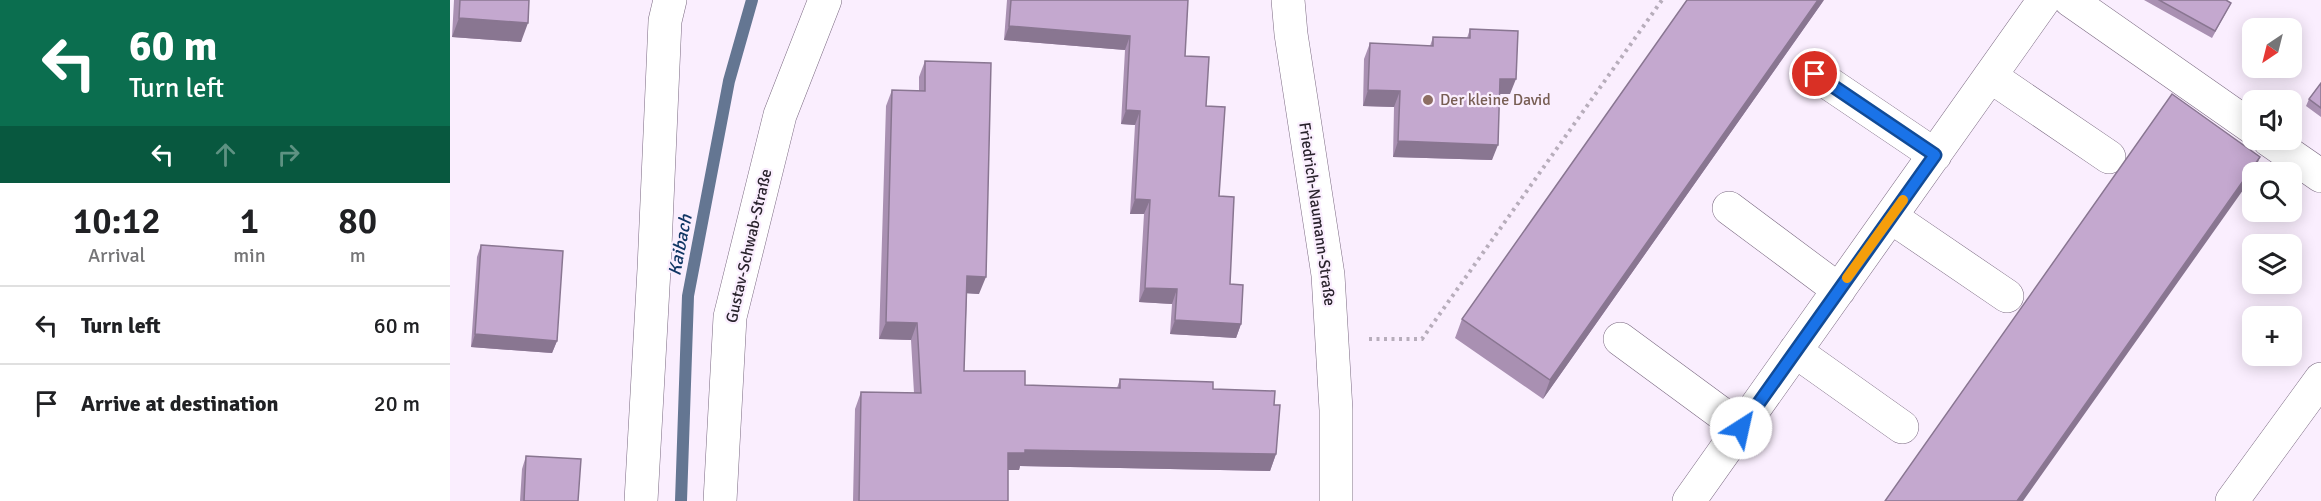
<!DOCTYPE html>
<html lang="en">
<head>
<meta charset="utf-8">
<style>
	:root { --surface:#fff; --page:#f6f6f6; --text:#202124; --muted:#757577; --line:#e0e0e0 }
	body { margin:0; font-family:Signika,sans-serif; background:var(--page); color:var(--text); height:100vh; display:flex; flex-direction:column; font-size:22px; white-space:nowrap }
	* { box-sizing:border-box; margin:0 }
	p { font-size:20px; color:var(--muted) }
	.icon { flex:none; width:33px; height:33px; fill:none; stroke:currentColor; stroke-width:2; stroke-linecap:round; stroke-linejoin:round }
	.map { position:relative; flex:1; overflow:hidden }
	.panel { display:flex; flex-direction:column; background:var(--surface); width:450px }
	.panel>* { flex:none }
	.banner { background:#0b6e4f; color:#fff; overflow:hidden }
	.needle { width:39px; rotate:215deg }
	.fabs { position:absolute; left:1792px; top:18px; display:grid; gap:12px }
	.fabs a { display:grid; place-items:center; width:60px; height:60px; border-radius:12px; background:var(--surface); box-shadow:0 3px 15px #0003; font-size:30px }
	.pin { position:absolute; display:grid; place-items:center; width:51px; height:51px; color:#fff; margin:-26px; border:3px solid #fff; border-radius:50%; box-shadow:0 2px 6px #0007 }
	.me { position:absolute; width:66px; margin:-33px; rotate:35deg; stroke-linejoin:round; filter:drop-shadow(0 0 4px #0008) }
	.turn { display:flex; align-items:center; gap:21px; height:126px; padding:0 30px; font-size:27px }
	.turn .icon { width:78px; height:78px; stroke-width:2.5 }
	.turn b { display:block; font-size:42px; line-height:51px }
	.lanes { display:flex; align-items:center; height:57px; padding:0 30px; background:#0003; justify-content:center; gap:30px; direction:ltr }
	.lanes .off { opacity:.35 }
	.eta { display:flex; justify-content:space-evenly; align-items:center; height:102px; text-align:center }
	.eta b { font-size:36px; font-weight:600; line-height:42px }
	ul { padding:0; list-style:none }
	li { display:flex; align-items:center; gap:18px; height:78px; padding:0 30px; border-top:2px solid var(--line) }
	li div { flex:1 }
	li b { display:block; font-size:22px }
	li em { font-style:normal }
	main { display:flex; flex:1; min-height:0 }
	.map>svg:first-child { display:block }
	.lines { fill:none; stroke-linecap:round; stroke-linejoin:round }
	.stream { stroke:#647692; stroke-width:12 }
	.minor-casing { stroke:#7a6981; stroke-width:34 }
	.path { stroke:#b7adbb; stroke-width:4; stroke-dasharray:3 4.5; stroke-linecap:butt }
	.minor { stroke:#fff; stroke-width:33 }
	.wall { fill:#a990b2 }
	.shaded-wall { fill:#897691 }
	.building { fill:#c4a8cf; stroke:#897691; stroke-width:1.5 }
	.route-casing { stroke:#114b97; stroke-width:15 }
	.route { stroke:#1a73e8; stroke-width:10 }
	.slow { stroke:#f59e0b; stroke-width:10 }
	.education-dot { fill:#8d6e63; stroke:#faeefe; stroke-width:2 }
	.labels { text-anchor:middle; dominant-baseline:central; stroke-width:4.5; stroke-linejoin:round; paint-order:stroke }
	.education-label { font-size:16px; fill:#785e54; stroke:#faeefe; text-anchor:start }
	.street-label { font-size:16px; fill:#2a232d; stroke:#faeefe }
	.water-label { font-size:18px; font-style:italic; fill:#103664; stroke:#faeefe }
</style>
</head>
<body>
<main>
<section class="panel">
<div class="banner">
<div class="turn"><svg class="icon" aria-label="left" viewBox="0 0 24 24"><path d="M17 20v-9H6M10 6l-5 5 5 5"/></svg><div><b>60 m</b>Turn left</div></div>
<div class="lanes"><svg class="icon" aria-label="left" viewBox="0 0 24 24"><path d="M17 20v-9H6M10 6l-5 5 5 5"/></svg><svg class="icon off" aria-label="ahead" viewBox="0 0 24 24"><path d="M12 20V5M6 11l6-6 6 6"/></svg><svg class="icon off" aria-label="right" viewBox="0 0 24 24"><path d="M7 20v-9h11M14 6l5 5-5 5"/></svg></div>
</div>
<div class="eta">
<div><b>10:12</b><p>Arrival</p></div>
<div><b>1</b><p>min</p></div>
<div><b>80</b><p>m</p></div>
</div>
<ul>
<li><svg class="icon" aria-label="left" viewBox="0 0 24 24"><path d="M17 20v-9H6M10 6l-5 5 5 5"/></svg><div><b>Turn left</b></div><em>60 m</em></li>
<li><svg class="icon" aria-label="arrive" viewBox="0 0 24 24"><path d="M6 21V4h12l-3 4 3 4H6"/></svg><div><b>Arrive at destination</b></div><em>20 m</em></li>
</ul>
</section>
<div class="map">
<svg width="1871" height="501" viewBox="0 0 1871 501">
	<rect width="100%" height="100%" fill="#faeefe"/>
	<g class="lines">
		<!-- stream -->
		<path class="stream" d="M231 501 238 296 279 81 302 0"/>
		<defs>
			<path id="minor" d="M838 0 841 34 878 275 886 410V501
				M1620 0 1803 128
				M1365 74 1485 155
				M1540 76 1659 157
				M1819 140 1871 176
				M1279 208 1389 290
				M1441 217 1557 296
				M1170 339 1291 428
				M1345 351 1452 427
				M191 501 204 269 215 21 220 0
				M270 501 280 317 330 115 375 0
				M1239 501 1594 0
				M1782 501 1871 379"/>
		</defs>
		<!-- minor casing -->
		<use href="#minor" class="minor-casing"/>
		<!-- path -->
		<path class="path" d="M919 339H972L1212 0"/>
		<!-- minor -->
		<use href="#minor" class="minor"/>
	</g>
	<!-- wall -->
	<path class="wall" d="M4 0H79L71 42 2 37Z
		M557 0H738L735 56 756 106 769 196 780 284 791 324 786 338 720 334 722 304 689 302 694 214H680L685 125 671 124 675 50 554 40Z
		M1374 0 1093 399 1005 338 1012 319Z
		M1694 0H1776L1781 3 1778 9 1762 38Z
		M1020 29 1060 94H1049L1042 160 943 157 944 107 913 106 914 59 920 43 980 46 983 37 1017 38Z
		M475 61 529 294 517 293 514 371 575 385 667 388 670 379 763 389 824 405 826 454 820 471 570 466 569 470H558V501H403L405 409 411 392 464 393 461 340 429 339 436 106 442 90 469 91V77Z
		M1871 83V117L1856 106 1859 99Z
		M31 245 107 341 102 353 21 347 27 257Z
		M76 456 128 501H70L72 469Z"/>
	<!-- shaded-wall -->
	<path class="shaded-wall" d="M1368 0H1374L1093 399 1100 380Z
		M9 18 78 23 71 42 2 37Z
		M559 26 680 36 675 50 554 40Z
		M1050 79H1066L1060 94H1044Z
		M918 90 950 91 944 107 913 106Z
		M676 110 690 111 685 125 671 124Z
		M948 141 1048 145 1042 160 943 157Z
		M1810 157 1804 172H1803V176L1573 501H1567Z
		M685 199 700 200 694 214H680Z
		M517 276 536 277 529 294 511 293Z
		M695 288 727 289 722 304 689 302Z
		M725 320 791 324 786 338 720 334Z
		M436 322 467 323 461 340 429 339Z
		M25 334 107 341 102 353 21 347Z
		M575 450 826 454 820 471 570 466 569 470H552L558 453Z"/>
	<!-- building -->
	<path class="building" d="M10 0H79L78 23 9 18Z
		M561 0H738L735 56 759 57 756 106 775 107 769 196 784 197 780 284 793 285 791 324 725 320 727 289 695 288 700 200 685 199 690 111 676 110 680 36 559 26Z
		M1237 0H1368L1100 380 1012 319Z
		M1709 0H1776L1781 3 1765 31Z
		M1020 29 1068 31 1066 79H1050L1048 145 948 141 950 91 918 90 920 43 983 46V37L1020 38Z
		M475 61 541 63 536 277 517 276 514 371H575V385L670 388V379L763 382V389L825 391 824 405H830L826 454 575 450V453H558V501H409L411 392 471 393 467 323 436 322 442 90 475 91Z
		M1871 83V108L1859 99Z
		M1722 94 1810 157 1567 501H1435Z
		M31 245 113 251 107 341 25 334Z
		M76 456 131 459 128 501H74Z"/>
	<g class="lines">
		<defs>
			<path id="route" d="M1291 428 1485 155 1365 74"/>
		</defs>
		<!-- route casing -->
		<use href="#route" class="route-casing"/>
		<!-- route -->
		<use href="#route" class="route"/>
		<!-- slow -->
		<path class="slow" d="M1397 278 1453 200"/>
	</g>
	<!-- markers -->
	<circle class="education-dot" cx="978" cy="100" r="6"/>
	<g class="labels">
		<!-- education labels -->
		<g class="education-label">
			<text x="990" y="100">Der kleine David</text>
		</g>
		<!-- street labels -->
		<g class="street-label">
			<text transform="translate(867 214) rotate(82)">Friedrich-Naumann-Straße</text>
			<text transform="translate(299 246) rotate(-77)">Gustav-Schwab-Straße</text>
		</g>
		<!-- water labels -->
		<g class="water-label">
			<text transform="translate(230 245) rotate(-79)">Kaibach</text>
		</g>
	</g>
</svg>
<div class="fabs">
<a><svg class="needle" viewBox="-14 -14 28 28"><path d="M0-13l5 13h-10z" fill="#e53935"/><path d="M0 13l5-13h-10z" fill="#757577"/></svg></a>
<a><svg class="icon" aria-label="sound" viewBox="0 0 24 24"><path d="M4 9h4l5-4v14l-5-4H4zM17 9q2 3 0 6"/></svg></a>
<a><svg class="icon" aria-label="search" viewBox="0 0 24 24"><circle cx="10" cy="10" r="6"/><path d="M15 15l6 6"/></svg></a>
<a><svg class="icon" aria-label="layers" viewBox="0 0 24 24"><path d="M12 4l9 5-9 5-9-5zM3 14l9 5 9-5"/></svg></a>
<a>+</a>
</div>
<div class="pin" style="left:1365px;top:74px;background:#d93025"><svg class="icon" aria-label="arrive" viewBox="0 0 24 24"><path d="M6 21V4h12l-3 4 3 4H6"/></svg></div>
<svg class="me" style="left:1291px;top:428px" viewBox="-20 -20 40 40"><circle r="19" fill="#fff"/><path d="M0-13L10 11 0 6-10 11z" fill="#1a73e8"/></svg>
</div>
</main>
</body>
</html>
